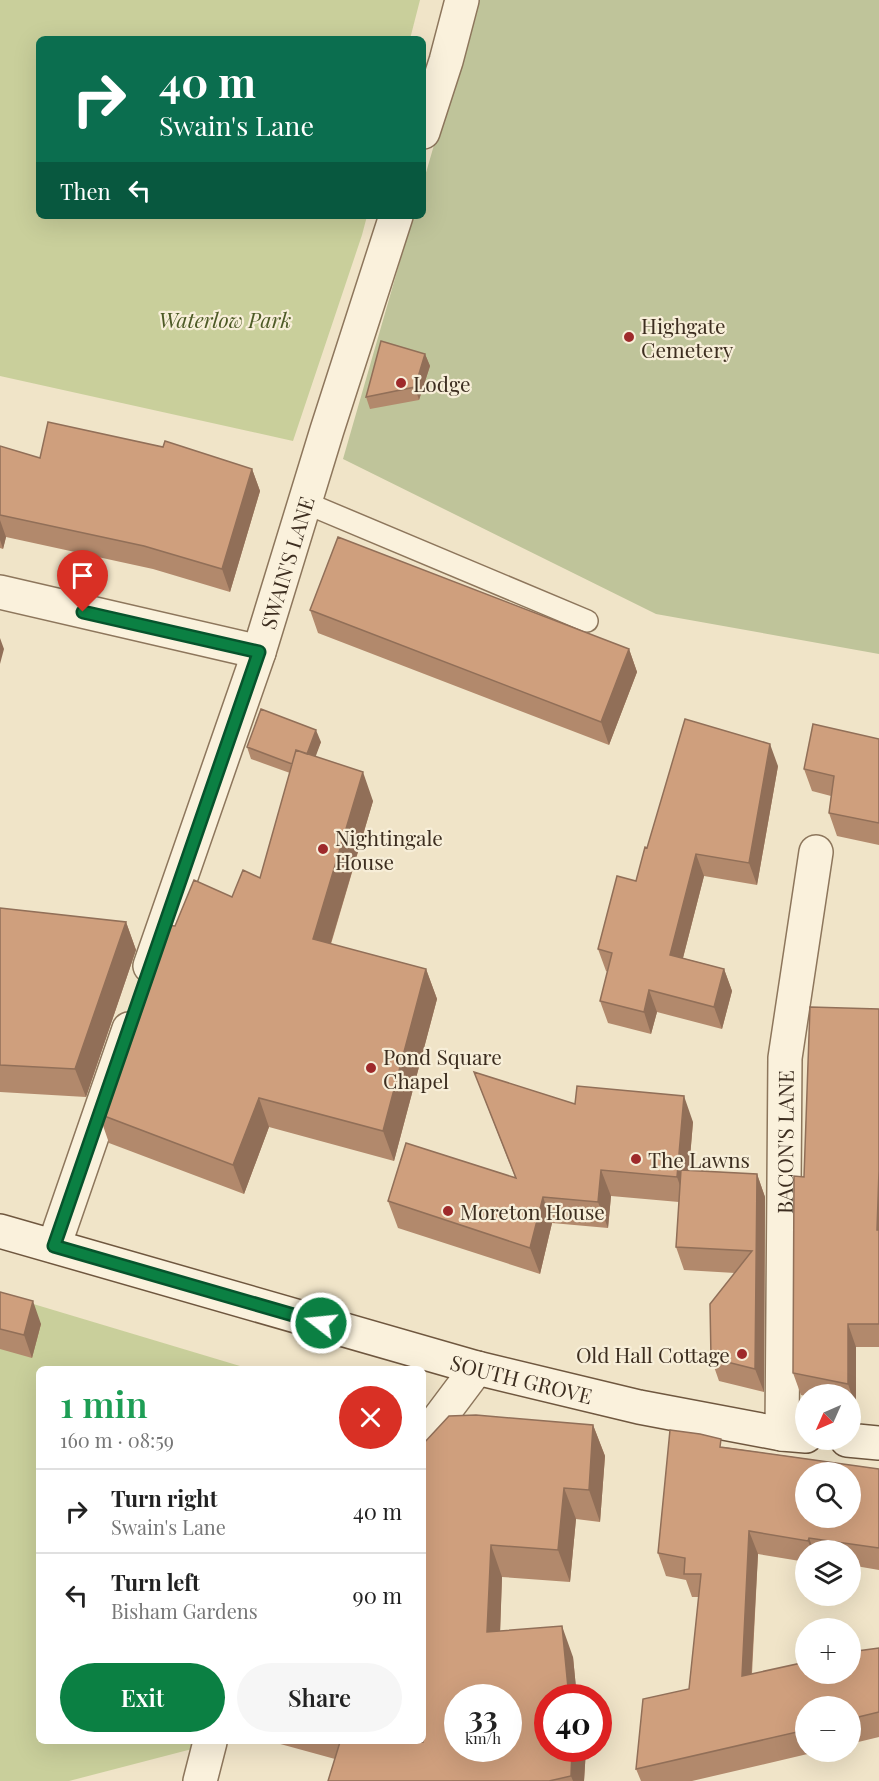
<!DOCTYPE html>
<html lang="en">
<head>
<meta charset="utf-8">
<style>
	:root { --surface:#fff; --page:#f6f6f6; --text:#222; --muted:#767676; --line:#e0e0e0; --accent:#0b8043 }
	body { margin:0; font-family:"Playfair Display",serif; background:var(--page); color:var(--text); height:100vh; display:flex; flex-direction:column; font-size:22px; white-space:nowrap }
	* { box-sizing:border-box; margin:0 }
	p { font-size:20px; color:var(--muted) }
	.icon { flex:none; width:33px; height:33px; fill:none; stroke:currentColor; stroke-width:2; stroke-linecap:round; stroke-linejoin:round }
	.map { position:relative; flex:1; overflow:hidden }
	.sheet { position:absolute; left:36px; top:1366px; width:390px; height:378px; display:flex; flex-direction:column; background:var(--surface); border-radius:9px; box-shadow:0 6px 24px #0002 }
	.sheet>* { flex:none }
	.guide { position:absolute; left:36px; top:36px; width:390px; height:183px; border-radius:9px; box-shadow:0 6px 24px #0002; background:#0b6e4f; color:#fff; overflow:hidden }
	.needle { width:39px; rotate:225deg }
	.controls { position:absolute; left:795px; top:1384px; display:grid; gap:12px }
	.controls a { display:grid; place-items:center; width:66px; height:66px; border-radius:50%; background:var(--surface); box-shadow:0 6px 24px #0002; font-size:30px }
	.speed { position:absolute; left:444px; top:1684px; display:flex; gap:12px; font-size:30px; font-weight:700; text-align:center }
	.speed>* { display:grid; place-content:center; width:78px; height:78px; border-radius:50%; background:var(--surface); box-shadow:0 6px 24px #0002; line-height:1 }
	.speed small { font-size:15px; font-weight:400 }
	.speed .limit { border:9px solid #d22; background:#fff; color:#111 }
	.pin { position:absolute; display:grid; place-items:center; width:51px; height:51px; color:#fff; margin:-62px -26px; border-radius:50% 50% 50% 0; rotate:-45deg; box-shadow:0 0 6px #0007 }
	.pin .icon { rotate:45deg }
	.me { position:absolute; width:66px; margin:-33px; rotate:286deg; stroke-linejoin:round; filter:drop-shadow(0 0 4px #0008) }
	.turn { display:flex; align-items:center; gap:21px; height:126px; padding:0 24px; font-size:27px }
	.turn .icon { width:78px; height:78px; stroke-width:2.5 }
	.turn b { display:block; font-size:42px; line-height:51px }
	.then { display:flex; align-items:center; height:57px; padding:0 24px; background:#0003; gap:12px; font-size:22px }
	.round { display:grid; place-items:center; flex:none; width:63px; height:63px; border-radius:32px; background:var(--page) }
	.head { display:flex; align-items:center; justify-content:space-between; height:102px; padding:0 24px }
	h1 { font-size:36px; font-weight:600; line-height:45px; color:#1e9e55 }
	.button { display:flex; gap:12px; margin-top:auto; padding:12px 24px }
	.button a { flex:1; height:69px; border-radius:36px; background:var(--accent); color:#fff; font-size:24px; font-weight:600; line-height:69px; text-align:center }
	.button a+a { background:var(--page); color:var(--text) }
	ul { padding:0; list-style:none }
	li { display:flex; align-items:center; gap:18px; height:84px; padding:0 24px; border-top:2px solid var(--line) }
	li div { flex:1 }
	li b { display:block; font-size:22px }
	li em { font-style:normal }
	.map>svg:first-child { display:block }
	.green { fill:#c9cf9b }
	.cemetery { fill:#bfc49a }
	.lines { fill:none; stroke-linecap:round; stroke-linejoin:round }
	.lane-casing { stroke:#8d765c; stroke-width:24 }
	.street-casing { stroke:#8d765c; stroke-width:36 }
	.secondary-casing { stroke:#6f573f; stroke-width:36 }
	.lane { stroke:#faf1dc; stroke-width:21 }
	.street { stroke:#faf1dc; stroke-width:33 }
	.secondary { stroke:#faf1dc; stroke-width:33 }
	.wall { fill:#b2896c }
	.shaded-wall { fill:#916f58 }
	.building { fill:#cf9f7d; stroke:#916f58; stroke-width:1.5; fill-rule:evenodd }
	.route-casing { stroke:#07532c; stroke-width:15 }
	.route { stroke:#0b8043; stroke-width:10 }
	.poi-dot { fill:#9e2a2b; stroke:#f7eed8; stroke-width:2 }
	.labels { text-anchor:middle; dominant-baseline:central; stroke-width:4.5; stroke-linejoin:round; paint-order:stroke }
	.park-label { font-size:21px; font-style:italic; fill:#4d5a26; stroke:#f7eed8 }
	.poi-label { font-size:21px; fill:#3d2e20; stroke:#f7eed8; text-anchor:start }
	.street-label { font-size:21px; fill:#3d2e20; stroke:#f7eed8 }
</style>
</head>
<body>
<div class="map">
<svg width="879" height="1781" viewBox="0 0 879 1781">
	<rect width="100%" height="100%" fill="#f0e4c8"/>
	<!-- green -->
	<path class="green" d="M0 0H420L410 39H39V216H367L362 235 293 441 0 376Z
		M0 1294 250 1369 39 1370V1742H194L192 1749 69 1781H0Z"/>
	<!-- cemetery -->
	<path class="cemetery" d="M476 0H879V654L656 614 343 459 413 216H423V183Z"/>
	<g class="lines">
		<defs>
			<path id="lane" d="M306 503 587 621"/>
			<g id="street">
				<path d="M423 132 446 61 462 0"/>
				<path d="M0 592 259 652"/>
				<path id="s1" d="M150 966 259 652 327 430 396 216"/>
				<path d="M54 1246 129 1029"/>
				<path id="s2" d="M782 1434 785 1058 816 852"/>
				<path d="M423 1440 477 1368"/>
				<path d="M200 1781 210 1742"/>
			</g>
			<g id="secondary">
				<path id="s3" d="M0 1231 477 1368 639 1407 782 1434 806 1436"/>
				<path d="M847 1440 879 1443"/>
			</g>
		</defs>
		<!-- lane casing -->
		<use href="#lane" class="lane-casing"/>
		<!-- street casing -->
		<use href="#street" class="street-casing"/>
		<!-- secondary casing -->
		<use href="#secondary" class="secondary-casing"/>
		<!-- lane -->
		<use href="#lane" class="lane"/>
		<!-- street -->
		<use href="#street" class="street"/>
		<!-- secondary -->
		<use href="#secondary" class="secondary"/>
	</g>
	<!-- wall -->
	<path class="wall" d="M425 354 430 366 419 400 370 409 366 397Z
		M0 446 40 458 252 469 260 491 230 592 153 569 6 537 3 549 0 548Z
		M310 610 629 649 637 672 609 745 318 633Z
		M879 739V845L837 836 829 813 831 796 812 791 804 769Z
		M321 742 315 756 373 801 331 944 426 969 437 999 394 1161 269 1127 244 1194 109 1143 99 1114 115 1072 114 1070 175 926 232 897 260 878 290 773 251 759 247 747Z
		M778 766 757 885 704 876 683 958 724 969 732 991 722 1029 657 1012 651 1034 608 1023 600 1001 608 972 606 971 598 949 636 881 647 848Z
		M0 908 126 922 136 950 86 1097 0 1092Z
		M879 1009V1347H856V1407L850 1406V1395H806V1396L801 1395 793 1373 804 1177Z
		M474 1072 575 1104 693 1122 689 1170 757 1174 765 1197 764 1392 719 1381 711 1358 735 1273 684 1270 676 1247 679 1202 611 1196 608 1228 552 1223 540 1274 398 1228 388 1201 515 1177Z
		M0 1292 41 1324 32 1358 0 1349Z
		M593 1425 605 1456 600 1522 576 1519 570 1582 502 1577 500 1631 573 1657 577 1698H548V1749H586L584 1781H328L335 1759 273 1742H423V1444Z
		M724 1447 879 1469V1570L850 1565V1551H806V1562L758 1554 752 1674 879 1648V1737L850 1744V1707H806V1752H816L692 1781H641L636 1769 689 1689 699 1597H692L686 1580 666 1576 658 1553Z"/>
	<!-- shaded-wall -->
	<path class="shaded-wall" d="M425 354 430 366 419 400 415 387Z
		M252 469 260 491 230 592 222 569Z
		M0 520 6 537 3 549 0 540Z
		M0 638 4 649 0 664Z
		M629 649 637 672 609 745 601 722Z
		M316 730 321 742 307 780 302 768Z
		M770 744 778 766 757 885 749 863Z
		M363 772 373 801 323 969 313 939Z
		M696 854 704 876 678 977 670 955Z
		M126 922 136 950 86 1097 75 1069Z
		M426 969 437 999 394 1161 383 1131Z
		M724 969 732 991 722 1029 714 1007Z
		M649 990 657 1012 651 1034 644 1012Z
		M684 1096 693 1122 686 1203 677 1177Z
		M259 1098 269 1127 244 1194 233 1165Z
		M601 1170 611 1196 608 1228 598 1202Z
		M879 1171V1234L877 1230Z
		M757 1174 765 1197 764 1392 755 1369Z
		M543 1197 552 1223 540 1274 530 1248Z
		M33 1301 41 1324 32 1358 24 1335Z
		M848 1324 856 1347V1407L848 1384Z
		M593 1425 605 1456 600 1522 589 1490Z
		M564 1488 576 1519 570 1582 558 1550Z
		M749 1531 758 1554 750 1699 742 1676Z
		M809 1538 814 1551H812L808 1541Z
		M491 1545 502 1577 499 1664 487 1632Z
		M562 1626 573 1657 577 1698H569Z
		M572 1749H586L584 1781H573L571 1776Z"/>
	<!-- building -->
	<path class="building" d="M381 341 425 354 415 387 366 397Z
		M48 422 163 447 165 441 252 469 222 569 144 546 0 515V446L40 458Z
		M338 537 629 649 601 722 310 610Z
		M261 709 316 730 307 754 296 750 292 764 247 747Z
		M685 719 770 744 749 863 696 854 670 955 724 969 714 1007 649 990 644 1012 600 1001 612 953 598 949 617 876 636 881 645 847 647 848Z
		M813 724 879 739V823L829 813 834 776 804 769Z
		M296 750 363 772 313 939 426 969 383 1131 259 1098 233 1165 99 1114 115 1070H114L164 925 175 926 194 880 232 897 243 870 260 878Z
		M0 908 126 922 75 1069 0 1065Z
		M810 1007 879 1009V1171L877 1230H879V1324H848V1384L793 1373 794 1176 804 1177Z
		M474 1072 575 1104 577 1086 684 1096 677 1177 601 1170 598 1202 543 1197 530 1248 388 1201 406 1143 516 1178Z
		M681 1170 757 1174 755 1369 711 1358 710 1304 752 1251 676 1247Z
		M0 1292 33 1301 24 1335 0 1329Z
		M476 1415 593 1425 589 1490 564 1488 558 1550 491 1545 487 1632 562 1626 569 1698H548V1749H572L571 1776 549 1781H328L340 1742H423V1444L449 1416ZM458 1698H508V1749H458Z
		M670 1430 700 1434 721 1439 720 1447 879 1469V1548L809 1538 808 1541 749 1531 742 1676 806 1662V1674H850V1652L879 1648V1712L850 1719V1707H806V1730L636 1769 643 1699 689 1689 701 1574H684L685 1558 658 1553ZM806 1473H850V1518H806Z"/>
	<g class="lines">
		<defs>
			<path id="route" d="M83 612 259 652 54 1246 321 1323"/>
		</defs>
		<!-- route casing -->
		<use href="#route" class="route-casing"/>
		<!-- route -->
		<use href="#route" class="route"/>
	</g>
	<!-- markers -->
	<g class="poi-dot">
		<circle cx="629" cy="337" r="6"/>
		<circle cx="401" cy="383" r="6"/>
		<circle cx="323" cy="849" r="6"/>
		<circle cx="371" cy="1068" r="6"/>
		<circle cx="636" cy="1159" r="6"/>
		<circle cx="448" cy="1211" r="6"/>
		<circle cx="742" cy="1354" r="6"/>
	</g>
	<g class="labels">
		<!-- park labels -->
		<g class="park-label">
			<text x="225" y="319">Waterlow Park</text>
		</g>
		<!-- poi labels -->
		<g class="poi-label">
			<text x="641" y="325">Highgate<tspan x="641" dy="24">Cemetery</tspan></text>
			<text x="413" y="383">Lodge</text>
			<text x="335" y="837">Nightingale<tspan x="335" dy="24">House</tspan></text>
			<text x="383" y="1056">Pond Square<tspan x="383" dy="24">Chapel</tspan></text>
			<text x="648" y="1159">The Lawns</text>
			<text x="460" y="1211">Moreton House</text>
			<text x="730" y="1354" text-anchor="end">Old Hall Cottage</text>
		</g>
		<!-- street labels -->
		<g class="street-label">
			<text stroke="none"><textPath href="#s1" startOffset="426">SWAIN'S LANE</textPath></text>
			<text stroke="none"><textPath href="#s2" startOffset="292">BACON'S LANE</textPath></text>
			<text stroke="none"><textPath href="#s3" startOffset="542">SOUTH GROVE</textPath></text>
		</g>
	</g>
</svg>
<div class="controls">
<a><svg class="needle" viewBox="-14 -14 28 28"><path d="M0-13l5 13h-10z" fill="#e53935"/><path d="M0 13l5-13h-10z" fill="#767676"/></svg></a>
<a><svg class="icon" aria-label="search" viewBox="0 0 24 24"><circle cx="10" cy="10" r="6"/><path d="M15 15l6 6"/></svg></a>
<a><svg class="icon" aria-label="layers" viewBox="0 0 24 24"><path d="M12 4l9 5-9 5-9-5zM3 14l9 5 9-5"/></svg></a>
<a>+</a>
<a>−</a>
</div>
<div class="speed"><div>33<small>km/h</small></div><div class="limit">40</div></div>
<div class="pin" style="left:83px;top:612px;background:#d93025"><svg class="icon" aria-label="arrive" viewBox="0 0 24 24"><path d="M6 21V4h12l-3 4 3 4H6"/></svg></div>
<svg class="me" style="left:321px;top:1323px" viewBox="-20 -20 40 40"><circle r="17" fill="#0b8043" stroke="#fff" stroke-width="3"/><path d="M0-11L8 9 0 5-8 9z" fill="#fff"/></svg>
<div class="guide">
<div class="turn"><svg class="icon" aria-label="right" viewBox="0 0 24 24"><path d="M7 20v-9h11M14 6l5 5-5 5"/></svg><div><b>40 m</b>Swain's Lane</div></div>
<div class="then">Then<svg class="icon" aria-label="left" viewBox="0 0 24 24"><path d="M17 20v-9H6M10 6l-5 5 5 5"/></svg></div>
</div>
<section class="sheet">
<div class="head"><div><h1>1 min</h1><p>160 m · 08:59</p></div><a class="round" style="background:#d93025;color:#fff"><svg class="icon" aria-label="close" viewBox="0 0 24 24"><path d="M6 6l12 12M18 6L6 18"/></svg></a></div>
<ul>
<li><svg class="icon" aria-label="right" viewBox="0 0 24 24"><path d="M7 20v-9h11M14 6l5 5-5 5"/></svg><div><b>Turn right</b><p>Swain's Lane</p></div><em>40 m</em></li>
<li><svg class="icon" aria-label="left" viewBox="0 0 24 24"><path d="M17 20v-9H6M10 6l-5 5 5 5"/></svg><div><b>Turn left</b><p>Bisham Gardens</p></div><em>90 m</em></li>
</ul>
<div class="button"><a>Exit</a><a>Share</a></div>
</section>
</div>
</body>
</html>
